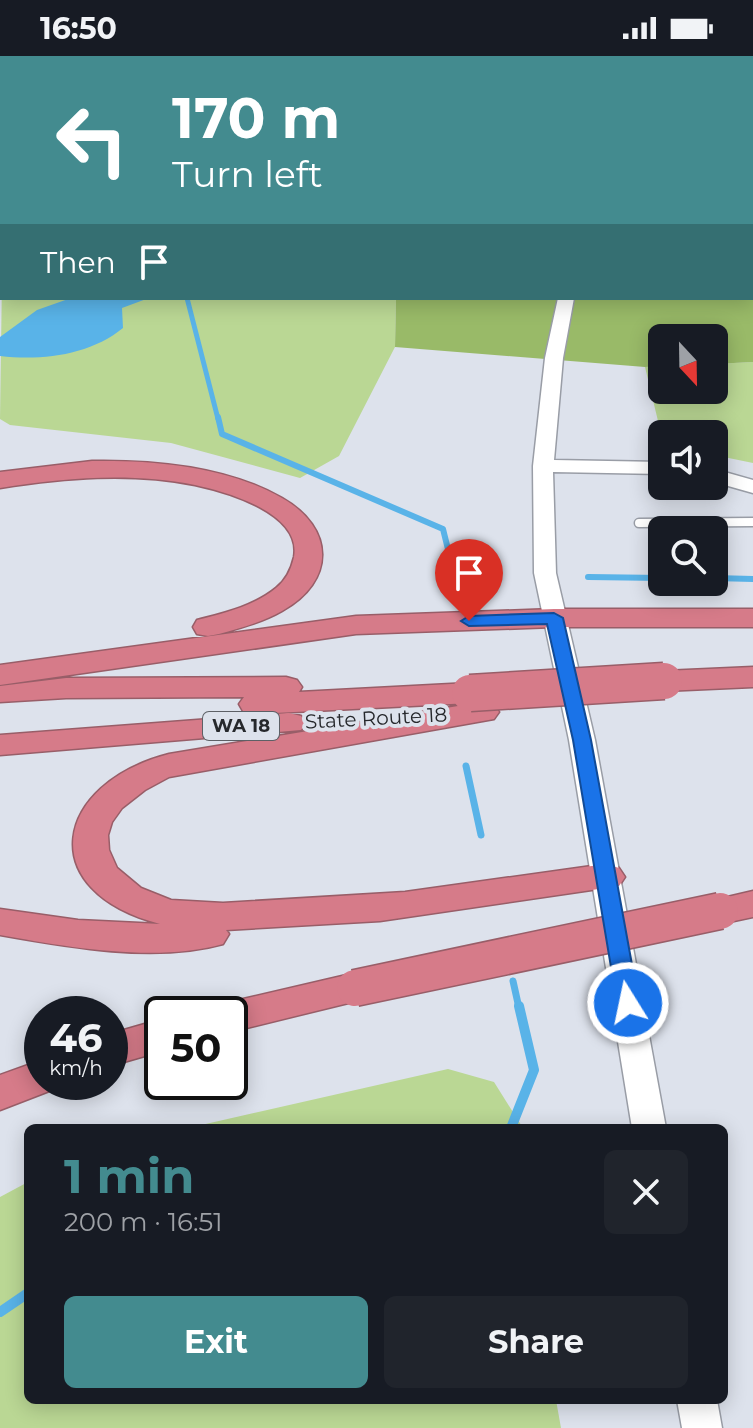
<!DOCTYPE html>
<html lang="en">
<head>
<meta charset="utf-8">
<style>
	:root { --surface:#171b24; --page:#20242c; --text:#f1f3f6; --muted:#9ea1a6; --accent:#438b8f }
	body { margin:0; font-family:Montserrat,sans-serif; background:var(--page); color:var(--text); height:100vh; display:flex; flex-direction:column; font-size:30px; white-space:nowrap }
	* { box-sizing:border-box; margin:0 }
	p { font-size:26px; color:var(--muted) }
	.icon { flex:none; width:44px; height:44px; fill:none; stroke:currentColor; stroke-width:2; stroke-linecap:round; stroke-linejoin:round }
	.map { position:relative; flex:1; overflow:hidden }
	.panel { position:absolute; left:24px; top:1068px; width:704px; height:280px; display:flex; flex-direction:column; background:var(--surface); border-radius:12px; box-shadow:0 4px 20px #0003 }
	.panel>* { flex:none }
	.guide { position:absolute; left:0px; top:0px; width:754px; height:244px; box-shadow:0 4px 20px #0003; background:#438b8f; color:#fff; overflow:hidden }
	.needle { width:52px; rotate:158deg }
	.tools { position:absolute; left:648px; top:268px; display:grid; gap:16px }
	.tools a { display:grid; place-items:center; width:80px; height:80px; border-radius:12px; background:var(--surface); box-shadow:0 4px 20px #0003; font-size:40px }
	.speed { position:absolute; left:24px; top:940px; display:flex; gap:16px; font-size:40px; font-weight:700; text-align:center }
	.speed>* { display:grid; place-content:center; width:104px; height:104px; border-radius:50%; background:var(--surface); box-shadow:0 4px 20px #0003; line-height:1 }
	.speed small { font-size:20px; font-weight:400 }
	.speed .limit { border:4px solid #111; border-radius:12px; background:#fff; color:#111 }
	.pin { position:absolute; display:grid; place-items:center; width:68px; height:68px; color:#fff; margin:-82px -34px; border-radius:50% 50% 50% 0; rotate:-45deg; box-shadow:0 0 8px #0007 }
	.pin .icon { rotate:45deg }
	.me { position:absolute; width:88px; margin:-44px; rotate:350deg; stroke-linejoin:round; filter:drop-shadow(0 0 6px #0008) }
	.turn { display:flex; align-items:center; gap:28px; height:168px; padding:0 40px; font-size:36px }
	.turn .icon { width:104px; height:104px; stroke-width:2.5 }
	.turn b { display:block; font-size:56px; line-height:68px }
	.then { display:flex; align-items:center; height:76px; padding:0 40px; background:#0003; gap:16px; font-size:30px }
	.round { display:grid; place-items:center; flex:none; width:84px; height:84px; border-radius:12px; background:var(--page) }
	.headline { display:flex; align-items:center; justify-content:space-between; height:136px; padding:0 40px }
	h1 { font-size:48px; font-weight:700; line-height:60px; color:var(--accent) }
	.cta { display:flex; gap:16px; margin-top:auto; padding:16px 40px }
	.cta a { flex:1; height:92px; border-radius:12px; background:var(--accent); color:#fff; font-size:32px; font-weight:700; line-height:92px; text-align:center }
	.cta a+a { background:var(--page); color:var(--text) }
	.status { display:flex; justify-content:space-between; align-items:center; height:56px; padding:0 40px; background:var(--surface); direction:ltr }
	.status svg { height:22px; fill:currentColor }
	.map>svg:first-child { display:block }
	.green { fill:#bad794 }
	.forest { fill:#99ba68 }
	.water { fill:#59b3e8 }
	.lines { fill:none; stroke-linecap:round; stroke-linejoin:round }
	.stream-far3 { stroke:#59b3e8; stroke-width:5 }
	.stream-far2 { stroke:#59b3e8; stroke-width:6 }
	.stream-far1 { stroke:#59b3e8; stroke-width:7 }
	.stream { stroke:#59b3e8; stroke-width:10 }
	.service-casing { stroke:#999da6; stroke-width:11 }
	.secondary-casing { stroke:#999da6; stroke-width:3 }
	.motorway-casing { stroke:#985e68; stroke-width:3 }
	.service { stroke:#fff; stroke-width:8 }
	.secondary { fill:#fff; fill-rule:evenodd }
	.motorway { fill:#d67b89; fill-rule:evenodd }
	.motorway-bridge-casing { stroke:#985e68; stroke-width:39; stroke-linecap:butt }
	.motorway-bridge { stroke:#d67b89; stroke-width:36 }
	.route { fill:#1a73e8; stroke:#114b97; stroke-width:2 }
	.labels { text-anchor:middle; dominant-baseline:central; stroke-width:8; stroke-linejoin:round; paint-order:stroke }
	.shield { fill:#dde2ec; stroke:#5d6066; stroke-width:2 }
	.shield-label { font-size:18px; font-weight:bold; fill:#26282c }
	.street-label { font-size:20px; fill:#26282c; stroke:#dde2ec }
</style>
</head>
<body>
<div class="status"><b>16:50</b><svg viewBox="0 0 49 12"><path d="M0 12V9h3v3zM5 12V6h3v6zM10 12V3h3v9zM15 12V0h3v12zM26 1h20v11H26zM47 4h2v5h-2z"/></svg></div>
<div class="map">
<svg width="753" height="1372" viewBox="0 0 753 1372">
	<rect width="100%" height="100%" fill="#dde2ec"/>
	<!-- green -->
	<path class="green" d="M2 222V242H396L395 291 339 400 300 422 171 387 10 369 0 363Z
		M753 306V407L714 399V378H671L658 365 645 311 662 310V334H714V308Z
		M448 1013 494 1026 523 1072H188Z
		M28 1126V1344H556L561 1372H0V1141Z"/>
	<!-- forest -->
	<path class="forest" d="M604 0H753V306L714 308V282H662V310L645 311 395 291 396 242H752V2H590Z"/>
	<!-- water -->
	<path class="water" d="M71 242H149L122 252 123 272C90 299 42 305 0 300V281L37 254Z"/>
	<g class="lines">
		<!-- stream-far3 -->
		<path class="stream-far3" d="M187 242 218 363"/>
		<!-- stream-far2 -->
		<path class="stream-far2" d="M218 361 222 378 443 473 460 542
			M588 521 662 522
			M714 522 753 523
			M455 523 499 522"/>
		<!-- stream-far1 -->
		<path class="stream-far1" d="M466 710 481 779
			M513 925 519 952"/>
		<!-- stream -->
		<path class="stream" d="M511 1072 534 1014 519 950
			M0 1256 28 1237"/>
		<defs>
			<path id="service" d="M639 467 753 466"/>
			<path id="secondary" d="M538 0H552L553 2H539Z
				M558 242H574L563 302 554 404 662 406V418L553 416 556 517 595 684 666 1072H632L569 684 534 517 533 410 545 302Z
				M714 413 753 424V437L714 426Z
				M677 1344H717L722 1372H682Z"/>
			<path id="motorway" d="M8 0H24L7 2Z
				M57 0H73L56 2Z
				M112 0H136L138 2H114Z
				M2 17V29L0 30V18Z
				M0 98H2L0 112Z
				M2 136V149L0 150V137Z
				M92 405C154 404 226 410 282 442 335 472 336 525 282 555 263 566 240 572 219 578L208 580 197 578 193 571 197 564C224 557 254 550 276 532 286 524 291 514 294 501 302 457 227 436 195 429 129 416 65 422 0 432V416Z
				M554 553H753V571H554L356 578 0 629V609L356 560Z
				M753 611V631L664 635 653 632 648 625 653 618 664 615Z
				M286 621 297 624 302 631 299 636 470 627 482 630 486 637 482 644 470 647 255 658 243 655 239 648 244 641 66 642 0 646V630L66 622Z
				M482 646 494 649 499 656 494 663 169 721 145 734 122 752 112 766 108 779 109 794 117 812 141 832 171 844 223 847 405 836 606 808 619 812 625 821 619 830 380 865 226 874 229 878 223 888C156 907 67 891 0 879V853L78 864 160 868C33 835 53 728 169 698Z
				M289 657 301 660 306 667 301 674 0 699V679Z
				M753 835V861L720 868 706 864 701 855 706 846Z
				M355 917 369 922 375 932 369 942 230 976V958H211L215 950 230 946Z
				M162 963V995L110 1010V978Z
				M42 1004V1026H60L57 1032 0 1054V1019Z"/>
		</defs>
		<!-- service casing -->
		<use href="#service" class="service-casing"/>
		<!-- secondary casing -->
		<use href="#secondary" class="secondary-casing"/>
		<!-- motorway casing -->
		<use href="#motorway" class="motorway-casing"/>
		<!-- service -->
		<use href="#service" class="service"/>
		<!-- secondary -->
		<use href="#secondary" class="secondary"/>
		<!-- motorway -->
		<use href="#motorway" class="motorway"/>
		<defs>
			<path id="motorway-bridge" d="M470 637 664 625
				M355 932 720 855"/>
		</defs>
		<!-- motorway-bridge casing -->
		<use href="#motorway-bridge" class="motorway-bridge-casing"/>
		<!-- motorway-bridge -->
		<use href="#motorway-bridge" class="motorway-bridge"/>
	</g>
	<!-- route -->
	<path class="route" d="M554 557 563 562 591 684 639 947 635 952H620L617 947 573 684 547 568 469 570 461 565 469 560Z"/>
	<g class="labels">
		<!-- shield labels -->
		<rect class="shield" x="203" y="656" width="76" height="28" rx="6"/>
		<g class="shield-label">
			<text x="241" y="670">WA 18</text>
		</g>
		<!-- street labels -->
		<g class="street-label">
			<text transform="translate(376 662) rotate(-3)">State Route 18</text>
		</g>
	</g>
</svg>
<div class="tools">
<a><svg class="needle" viewBox="-14 -14 28 28"><path d="M0-13l5 13h-10z" fill="#e53935"/><path d="M0 13l5-13h-10z" fill="#9ea1a6"/></svg></a>
<a><svg class="icon" aria-label="sound" viewBox="0 0 24 24"><path d="M4 9h4l5-4v14l-5-4H4zM17 9q2 3 0 6"/></svg></a>
<a><svg class="icon" aria-label="search" viewBox="0 0 24 24"><circle cx="10" cy="10" r="6"/><path d="M15 15l6 6"/></svg></a>
</div>
<div class="speed"><div>46<small>km/h</small></div><div class="limit">50</div></div>
<div class="pin" style="left:469px;top:565px;background:#d93025"><svg class="icon" aria-label="arrive" viewBox="0 0 24 24"><path d="M6 21V4h12l-3 4 3 4H6"/></svg></div>
<svg class="me" style="left:628px;top:947px" viewBox="-20 -20 40 40"><circle r="17" fill="#1a73e8" stroke="#fff" stroke-width="3"/><path d="M0-11L8 9 0 5-8 9z" fill="#fff"/></svg>
<div class="guide">
<div class="turn"><svg class="icon" aria-label="left" viewBox="0 0 24 24"><path d="M17 20v-9H6M10 6l-5 5 5 5"/></svg><div><b>170 m</b>Turn left</div></div>
<div class="then">Then<svg class="icon" aria-label="arrive" viewBox="0 0 24 24"><path d="M6 21V4h12l-3 4 3 4H6"/></svg></div>
</div>
<section class="panel">
<div class="headline"><div><h1>1 min</h1><p>200 m · 16:51</p></div><a class="round"><svg class="icon" aria-label="close" viewBox="0 0 24 24"><path d="M6 6l12 12M18 6L6 18"/></svg></a></div>
<div class="cta"><a>Exit</a><a>Share</a></div>
</section>
</div>
</body>
</html>
